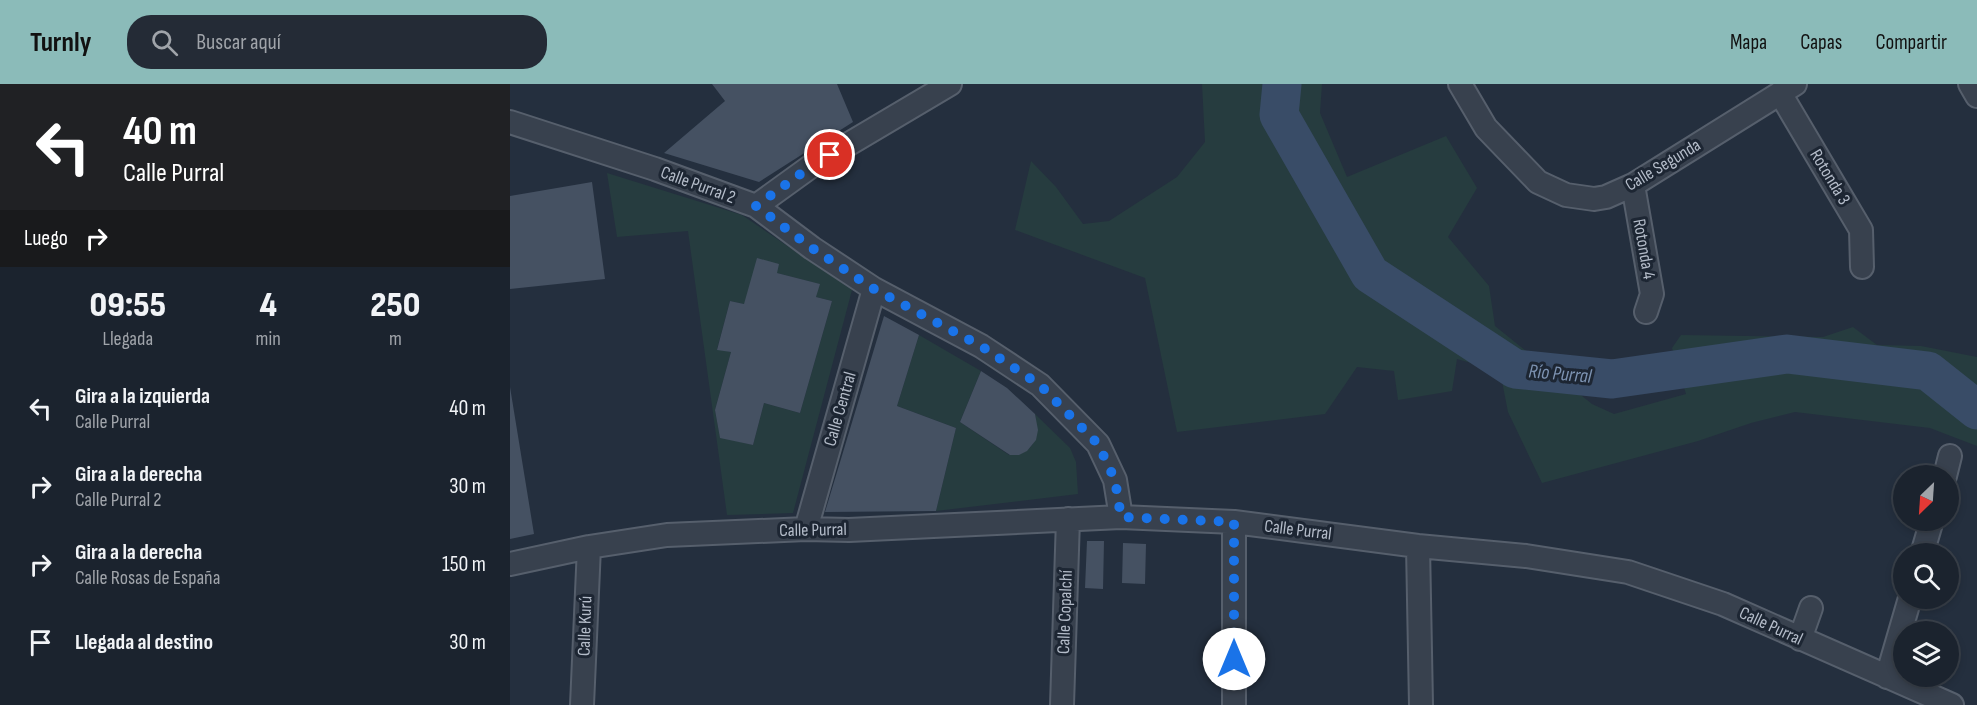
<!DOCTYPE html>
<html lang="es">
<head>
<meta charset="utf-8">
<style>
	:root { --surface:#1b232e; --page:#242b36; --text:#f1f3f6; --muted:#a0a4aa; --line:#39404a; --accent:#8bbbb9 }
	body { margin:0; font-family:"Sofia Sans Condensed",sans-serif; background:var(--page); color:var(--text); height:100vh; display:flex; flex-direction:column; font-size:22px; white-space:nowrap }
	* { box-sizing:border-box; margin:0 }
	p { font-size:20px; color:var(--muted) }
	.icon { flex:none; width:33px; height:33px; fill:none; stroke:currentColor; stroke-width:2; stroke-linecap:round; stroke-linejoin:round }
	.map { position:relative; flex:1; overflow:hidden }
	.details { display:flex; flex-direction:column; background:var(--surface); width:510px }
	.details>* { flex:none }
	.hud { background:#202124; color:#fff; overflow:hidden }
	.needle { width:39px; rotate:205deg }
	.controls { position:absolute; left:1383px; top:381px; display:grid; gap:12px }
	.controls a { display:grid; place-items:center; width:66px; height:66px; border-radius:50%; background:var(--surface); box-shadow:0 3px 9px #0003,0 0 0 2px var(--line); font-size:30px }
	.pin { position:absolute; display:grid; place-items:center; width:51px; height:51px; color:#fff; margin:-26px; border:3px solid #fff; border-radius:50%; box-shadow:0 2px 6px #0007 }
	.me { position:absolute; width:66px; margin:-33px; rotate:0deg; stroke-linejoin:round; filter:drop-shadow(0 0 4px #0008) }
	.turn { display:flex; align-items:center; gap:21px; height:126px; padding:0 24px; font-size:27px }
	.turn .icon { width:78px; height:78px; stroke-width:2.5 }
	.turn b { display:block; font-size:42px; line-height:51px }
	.then { display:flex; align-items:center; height:57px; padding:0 24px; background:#0003; gap:12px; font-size:22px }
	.eta { display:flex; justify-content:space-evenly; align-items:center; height:102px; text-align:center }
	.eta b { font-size:36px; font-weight:800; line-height:42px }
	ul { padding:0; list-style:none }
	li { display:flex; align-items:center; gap:18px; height:78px; padding:0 24px }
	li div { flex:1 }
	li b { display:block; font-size:22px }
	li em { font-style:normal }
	header { display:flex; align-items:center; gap:36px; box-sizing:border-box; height:84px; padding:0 30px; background:var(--accent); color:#111 }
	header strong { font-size:28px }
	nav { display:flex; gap:33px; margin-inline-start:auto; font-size:21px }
	.search { width:420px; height:54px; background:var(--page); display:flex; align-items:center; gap:15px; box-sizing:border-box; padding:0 21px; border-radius:24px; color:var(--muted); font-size:22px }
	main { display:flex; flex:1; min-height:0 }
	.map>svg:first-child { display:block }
	.green { fill:#263c3f; fill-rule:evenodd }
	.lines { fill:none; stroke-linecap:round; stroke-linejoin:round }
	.river { stroke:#394c67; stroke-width:39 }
	.building { fill:#455162 }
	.minor-casing { stroke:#565f6c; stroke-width:26 }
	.minor { stroke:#38414e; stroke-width:22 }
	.route { stroke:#1a73e8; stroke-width:10; stroke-dasharray:0 18 }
	.labels { text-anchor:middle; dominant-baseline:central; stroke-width:6; stroke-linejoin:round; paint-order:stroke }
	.street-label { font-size:18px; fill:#b4bcc9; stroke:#1d2633 }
	.water-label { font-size:20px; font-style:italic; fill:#7c92b1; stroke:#1d2633 }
</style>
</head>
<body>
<header>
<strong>Turnly</strong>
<div class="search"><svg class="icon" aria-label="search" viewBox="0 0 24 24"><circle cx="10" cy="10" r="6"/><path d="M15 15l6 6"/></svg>Buscar aquí</div>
<nav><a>Mapa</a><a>Capas</a><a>Compartir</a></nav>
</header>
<main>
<section class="details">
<div class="hud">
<div class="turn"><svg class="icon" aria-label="left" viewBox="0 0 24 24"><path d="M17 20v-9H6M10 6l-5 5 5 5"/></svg><div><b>40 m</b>Calle Purral</div></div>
<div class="then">Luego<svg class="icon" aria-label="right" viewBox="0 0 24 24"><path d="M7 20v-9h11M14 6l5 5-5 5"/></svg></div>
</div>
<div class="eta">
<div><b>09:55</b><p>Llegada</p></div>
<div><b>4</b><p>min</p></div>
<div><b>250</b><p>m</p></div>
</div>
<ul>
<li><svg class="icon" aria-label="left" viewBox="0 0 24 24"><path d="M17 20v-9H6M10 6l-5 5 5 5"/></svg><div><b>Gira a la izquierda</b><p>Calle Purral</p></div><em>40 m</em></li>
<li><svg class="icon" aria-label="right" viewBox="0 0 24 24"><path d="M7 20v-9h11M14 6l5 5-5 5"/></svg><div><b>Gira a la derecha</b><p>Calle Purral 2</p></div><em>30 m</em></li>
<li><svg class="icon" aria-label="right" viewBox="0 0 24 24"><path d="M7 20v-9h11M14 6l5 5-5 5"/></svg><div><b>Gira a la derecha</b><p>Calle Rosas de España</p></div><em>150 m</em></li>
<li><svg class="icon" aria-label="arrive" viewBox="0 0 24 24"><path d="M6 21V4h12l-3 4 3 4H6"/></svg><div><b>Llegada al destino</b></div><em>30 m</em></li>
</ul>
</section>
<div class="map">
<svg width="1467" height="621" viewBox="0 0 1467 621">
	<rect width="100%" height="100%" fill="#242f3e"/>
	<!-- green -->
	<path class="green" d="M692 0H812L810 29 837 93 936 52 967 104 938 153 979 202 985 242 1082 320 1104 330 1176 310 1162 264 1171 251 1313 253 1343 243 1367 261 1411 262 1467 273V362L1420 344 1285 328 1241 339 1188 357 1032 399 998 328 990 287 947 275 942 307 888 316 884 287 847 283 815 330 667 348 635 194 505 146 521 77 546 103 573 140 599 137 667 93 695 58Z
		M97 89 232 131 342 206 283 429 217 431 178 147 107 153ZM267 189 309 200 306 213 322 217 290 329 254 319 243 361 210 353 205 326 221 268 207 265 220 217 234 220Z
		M409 251 471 287 450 338 499 371C526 370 529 352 525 330L560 364 566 378 568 410 426 427 446 344 387 322Z"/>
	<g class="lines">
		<!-- river -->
		<path class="river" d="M772 0 769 31 860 190 1005 285 1102 295 1277 270 1418 287 1467 326"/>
	</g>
	<!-- building -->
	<path class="building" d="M202 0H327L343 38 249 98 154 69 215 17Z
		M82 98 95 195 0 205V112Z
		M247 174 269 180 267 189 310 200 306 213 322 217 290 329 254 319 243 361 210 354 205 326 221 268 207 266 220 217 234 220Z
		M374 232 409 251 387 322 446 344 426 427 315 428Z
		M471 287 497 304 525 330 528 346 526 356 517 367 509 371H500L450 338Z
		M0 303 24 450 0 455Z
		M577 457H594L593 505 575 504Z
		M613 459 636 460 635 500 612 499Z"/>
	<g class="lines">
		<defs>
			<path id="minor" d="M950 0 976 44 1028 98 1056 111 1084 115 1096 113 1123 101 1285 0
				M1460 0 1467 12
				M1270 9 1351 146 1352 183
				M0 38 145 85 246 122 302 164 364 205 471 262 530 301 588 360 605 396 611 433
				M1123 101 1142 210 1136 228
				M246 122 300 83 440 0
				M1435 392 1440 372
				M724 438V621
				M296 445 364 205
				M908 462 911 621
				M1412 470 1422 436
				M0 480 79 463 157 451 296 445 339 446 611 433 724 438 908 462 1016 472 1118 488 1213 520 1442 621
				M1290 555 1301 524
				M1377 593 1400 514
				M72 621 79 463
				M552 621 558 435"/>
		</defs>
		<!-- minor casing -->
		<use href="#minor" class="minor-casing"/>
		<!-- minor -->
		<use href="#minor" class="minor"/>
	</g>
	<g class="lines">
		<!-- route -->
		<path class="route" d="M320 71 300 83 246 122 302 164 364 205 471 262 530 301 588 360 605 396 611 433 724 438V575"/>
	</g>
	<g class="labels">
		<!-- street labels -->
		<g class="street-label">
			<text transform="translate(1153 81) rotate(-31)">Calle Segunda</text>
			<text transform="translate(1320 93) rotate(59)">Rotonda 3</text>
			<text transform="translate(188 101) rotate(20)">Calle Purral 2</text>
			<text transform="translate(1134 165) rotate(80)">Rotonda 4</text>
			<text transform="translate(330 325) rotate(-74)">Calle Central</text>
			<text transform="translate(303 446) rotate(-1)">Calle Purral</text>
			<text transform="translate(788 446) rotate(7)">Calle Purral</text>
			<text transform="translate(555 528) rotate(-88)">Calle Copalchí</text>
			<text transform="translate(75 542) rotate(-88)">Calle Kurú</text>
			<text transform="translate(1261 542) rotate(25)">Calle Purral</text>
		</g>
		<!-- water labels -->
		<g class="water-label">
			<text transform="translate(1050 290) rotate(5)">Río Purral</text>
		</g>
	</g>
</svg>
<div class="controls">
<a><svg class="needle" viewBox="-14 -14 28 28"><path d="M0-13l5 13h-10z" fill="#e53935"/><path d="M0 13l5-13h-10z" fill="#a0a4aa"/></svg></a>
<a><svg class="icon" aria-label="search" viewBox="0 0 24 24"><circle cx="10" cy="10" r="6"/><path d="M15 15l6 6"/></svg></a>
<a><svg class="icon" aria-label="layers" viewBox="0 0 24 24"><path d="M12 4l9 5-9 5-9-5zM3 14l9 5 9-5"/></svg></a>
</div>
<div class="pin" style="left:320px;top:71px;background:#d93025"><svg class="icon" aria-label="arrive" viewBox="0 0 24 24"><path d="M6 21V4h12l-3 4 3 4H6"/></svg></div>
<svg class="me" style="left:724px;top:575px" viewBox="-20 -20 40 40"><circle r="19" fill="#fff"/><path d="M0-13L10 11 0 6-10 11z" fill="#1a73e8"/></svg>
</div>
</main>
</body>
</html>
